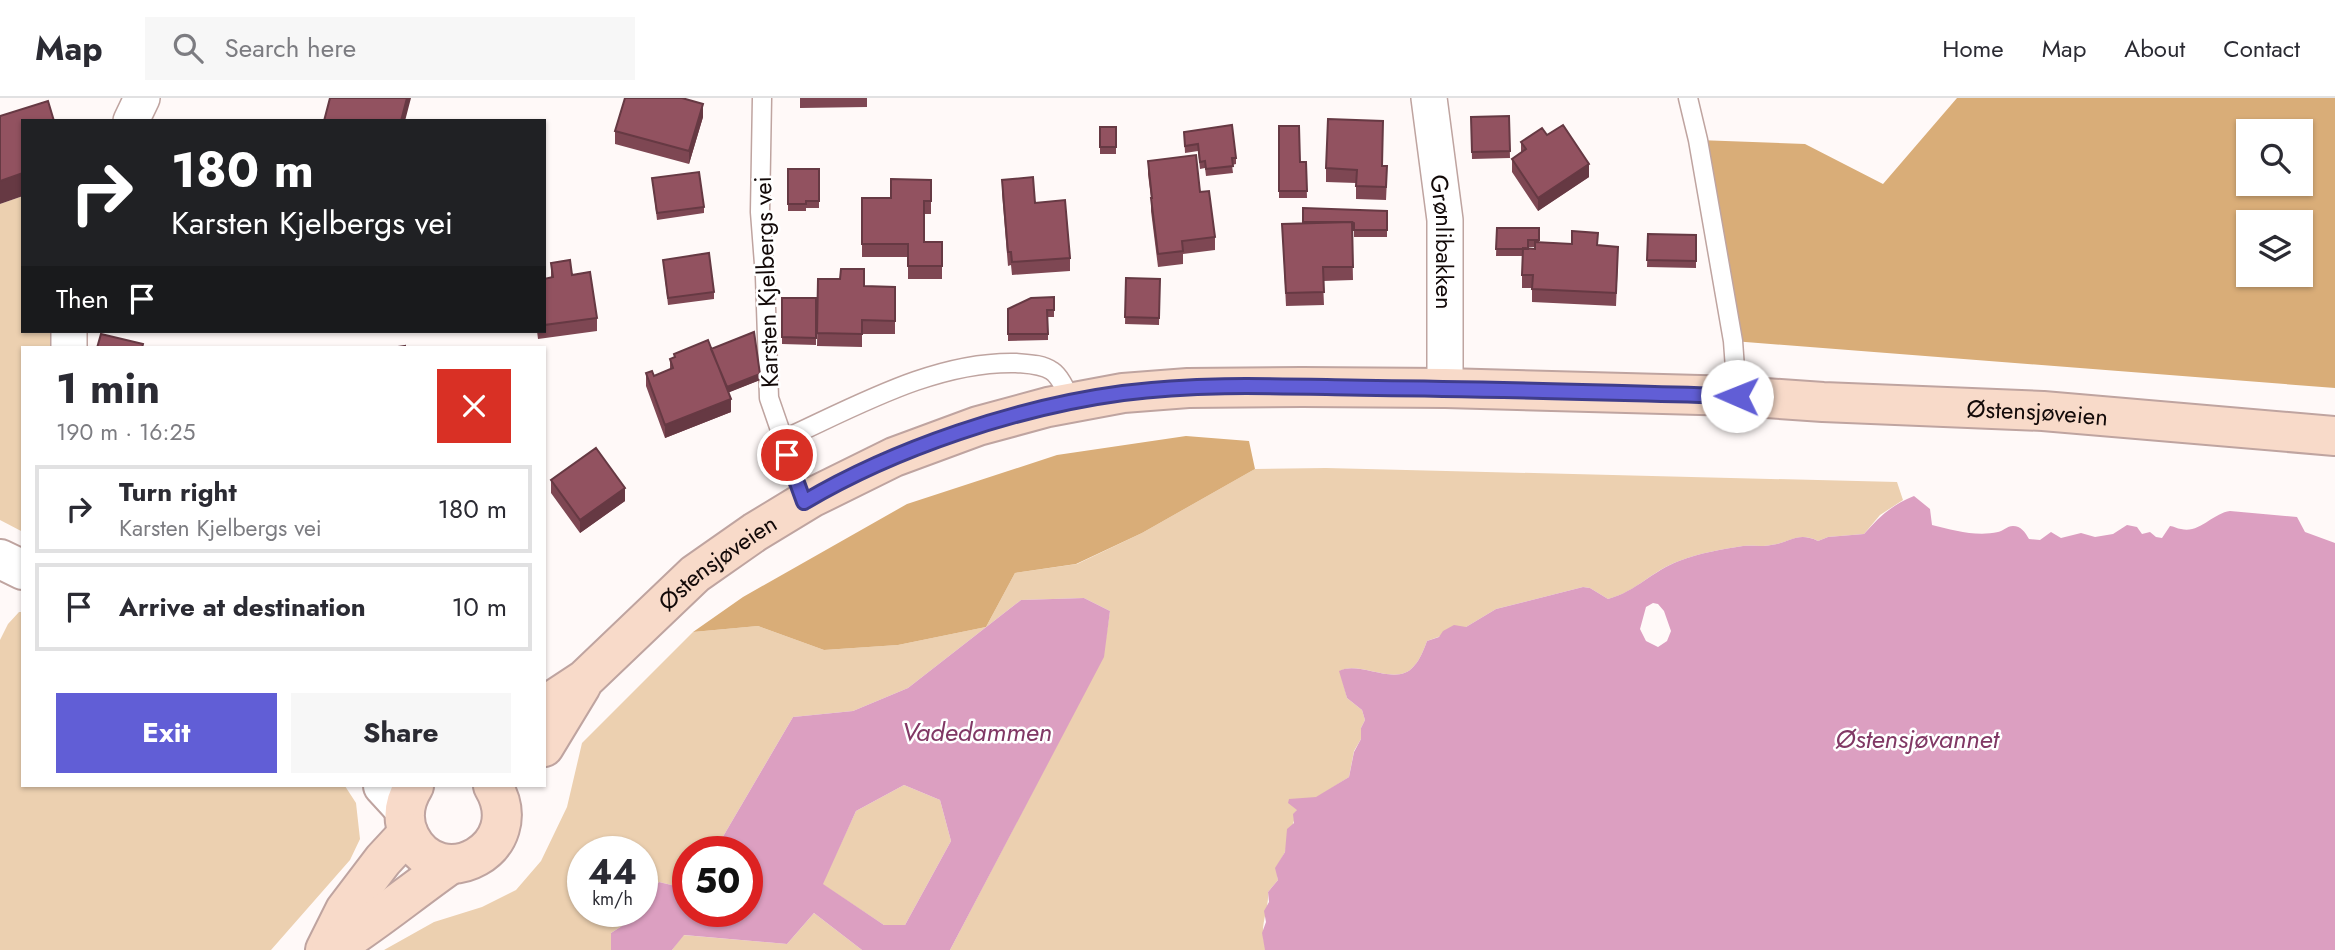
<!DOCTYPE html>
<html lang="en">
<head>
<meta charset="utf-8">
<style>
	:root { --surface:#fff; --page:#f7f7f7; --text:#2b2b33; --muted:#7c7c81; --line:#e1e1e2; --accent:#615ed6 }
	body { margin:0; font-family:Jost,sans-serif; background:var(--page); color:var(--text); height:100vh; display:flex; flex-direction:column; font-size:26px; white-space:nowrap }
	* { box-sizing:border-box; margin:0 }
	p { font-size:23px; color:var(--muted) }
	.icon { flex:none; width:38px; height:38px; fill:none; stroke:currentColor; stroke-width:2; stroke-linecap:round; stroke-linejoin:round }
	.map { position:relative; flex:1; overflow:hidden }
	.side { position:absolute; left:21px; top:248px; width:525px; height:441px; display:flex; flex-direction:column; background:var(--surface); border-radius:0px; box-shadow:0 2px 5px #0004 }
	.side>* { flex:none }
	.guide { position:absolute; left:21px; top:21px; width:525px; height:214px; border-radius:0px; box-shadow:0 2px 5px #0004; background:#202124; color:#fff; overflow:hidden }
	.tools { position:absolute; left:2236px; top:21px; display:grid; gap:14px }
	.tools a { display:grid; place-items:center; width:77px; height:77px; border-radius:0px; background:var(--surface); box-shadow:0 2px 5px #0004; font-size:35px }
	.speed { position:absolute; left:567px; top:738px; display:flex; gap:14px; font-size:35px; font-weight:700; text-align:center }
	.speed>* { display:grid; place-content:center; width:91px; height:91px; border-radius:50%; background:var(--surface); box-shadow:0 2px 5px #0004; line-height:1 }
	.speed small { font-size:18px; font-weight:400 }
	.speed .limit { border:10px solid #d22; background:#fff; color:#111 }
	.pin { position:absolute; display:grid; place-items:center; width:60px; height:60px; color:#fff; margin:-30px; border:4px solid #fff; border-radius:50%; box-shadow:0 2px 7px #0007 }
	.me { position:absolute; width:77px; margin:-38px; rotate:271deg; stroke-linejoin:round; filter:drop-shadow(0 0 5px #0008) }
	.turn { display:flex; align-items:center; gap:24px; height:147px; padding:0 35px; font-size:32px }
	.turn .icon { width:91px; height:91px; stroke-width:2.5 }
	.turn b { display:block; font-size:49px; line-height:60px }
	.then { display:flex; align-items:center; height:66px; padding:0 35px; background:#0003; gap:14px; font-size:26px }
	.round { display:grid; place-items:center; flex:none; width:74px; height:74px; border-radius:0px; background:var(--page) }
	.headline { display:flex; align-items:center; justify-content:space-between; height:119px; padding:0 35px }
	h1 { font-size:42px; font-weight:700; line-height:52px }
	.primary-button { display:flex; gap:14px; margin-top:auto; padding:14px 35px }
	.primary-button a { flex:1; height:80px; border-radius:0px; background:var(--accent); color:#fff; font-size:28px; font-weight:700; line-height:80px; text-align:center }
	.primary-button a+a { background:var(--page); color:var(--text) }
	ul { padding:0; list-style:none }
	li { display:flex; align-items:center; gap:21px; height:88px; margin:0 14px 10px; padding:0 21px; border:4px solid var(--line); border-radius:0px }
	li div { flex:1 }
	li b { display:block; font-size:26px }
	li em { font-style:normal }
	header { display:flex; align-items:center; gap:42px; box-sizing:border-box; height:98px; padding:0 35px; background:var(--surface); border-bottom:2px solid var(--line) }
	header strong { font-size:33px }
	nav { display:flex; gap:38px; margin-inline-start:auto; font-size:24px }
	.search { width:490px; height:63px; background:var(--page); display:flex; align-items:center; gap:18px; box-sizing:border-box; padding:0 24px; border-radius:0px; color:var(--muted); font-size:26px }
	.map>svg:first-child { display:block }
	.green { fill:#ecd0b0 }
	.forest { fill:#d9ad78; fill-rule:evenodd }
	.water { fill:#dc9fc1; fill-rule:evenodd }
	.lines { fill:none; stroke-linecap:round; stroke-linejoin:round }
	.service-casing { stroke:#bfa4a0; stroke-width:21 }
	.minor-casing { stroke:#bfa4a0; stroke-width:38 }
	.tertiary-casing { stroke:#bfa4a0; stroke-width:42 }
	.secondary-casing { stroke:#bfa4a0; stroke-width:42 }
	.service { stroke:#fff; stroke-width:18 }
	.minor { stroke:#fff; stroke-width:35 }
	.tertiary { stroke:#fff; stroke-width:38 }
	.secondary { stroke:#f8dac9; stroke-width:38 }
	.wall { fill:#7e4753; fill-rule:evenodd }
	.shaded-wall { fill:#663943 }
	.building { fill:#925260; stroke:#663943; stroke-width:2 }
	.route-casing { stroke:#3f3d8b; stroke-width:18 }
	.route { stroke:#615ed6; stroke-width:12 }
	.labels { text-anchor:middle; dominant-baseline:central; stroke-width:5; stroke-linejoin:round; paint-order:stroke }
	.street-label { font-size:24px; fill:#120908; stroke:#fff }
	.water-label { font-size:26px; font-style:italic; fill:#813865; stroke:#fff }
</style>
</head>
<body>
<header>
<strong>Map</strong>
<div class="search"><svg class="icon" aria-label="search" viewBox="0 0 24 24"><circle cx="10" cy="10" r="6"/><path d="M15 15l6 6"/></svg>Search here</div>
<nav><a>Home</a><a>Map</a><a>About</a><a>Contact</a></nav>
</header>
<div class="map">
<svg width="2335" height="852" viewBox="0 0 2335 852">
	<rect width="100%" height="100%" fill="#fff9f8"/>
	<!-- green -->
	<path class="green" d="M23 98V233H59L57 250H23V434L0 422V106Z
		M1326 370 1897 384 1903 402 1880 417 1864 436 1828 439 1818 443C1798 433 1790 445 1771 447 1762 449 1752 447 1743 448 1723 451 1699 455 1679 463 1651 473 1638 493 1608 501L1590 490 1583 489 1496 511 1466 529 1427 543C1424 551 1420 562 1414 568 1396 590 1361 562 1340 573L1347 600 1362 612 1365 622 1361 630V641L1354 653 1349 679 1297 712 1285 754 1276 770 1278 782 1268 794C1269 808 1263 820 1263 834 1262 840 1266 846 1265 852H950L1103 559 1110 513 1084 500 1021 502 908 590 853 613 793 619 721 742 733 754H688V791L659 784 642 808V754H583V814H638L633 821 611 835V852H384L434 824 482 809 516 792 541 763 567 709 582 645 693 534 758 528 824 552 898 547 986 529 1015 475 1077 466 1142 435 1255 371Z
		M19 514H23V688H345L356 705 360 741 350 762 271 852H0V542L8 526Z
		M904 687 940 702 951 743 905 827H884L822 786 856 713Z
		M814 815 862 852H672L683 837 787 846Z"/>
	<!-- forest -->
	<path class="forest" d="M1957 0H2335V290L1733 243 1698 42 1805 46 1883 86ZM2249 33H2301V86H2249ZM2249 124H2301V177H2249Z
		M1186 338 1249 343 1255 371 1142 435 1076 466 1015 475 986 529 898 547 824 552 758 528 693 534 743 499 907 406 1057 357Z"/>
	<!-- water -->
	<path class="water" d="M1914 398 1930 411 1932 427C1953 432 1976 439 1998 434 2003 433 2007 428 2013 428 2021 428 2025 434 2029 441L2040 442 2051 434 2061 440 2081 435 2095 439 2113 436 2127 427 2137 429 2142 436 2150 434 2156 439 2162 440 2170 428C2174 428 2177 431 2181 431 2199 436 2213 415 2230 413L2297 419 2305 434 2335 445V852H1265L1262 835 1266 824 1264 813 1269 804 1268 794 1278 782 1275 770 1285 754 1287 731 1294 725 1293 716 1297 712 1288 705 1289 701 1316 699 1349 679 1354 654 1361 641V630L1365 622 1362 612 1347 600 1339 573C1361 562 1396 590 1414 568 1420 562 1424 551 1427 543L1439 539 1443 533 1454 527 1466 529 1496 511 1583 489 1590 490 1608 501C1637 493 1652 473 1679 463 1699 455 1723 451 1743 448 1752 447 1762 449 1771 447 1790 445 1797 433 1818 443L1828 439 1864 436C1879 419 1893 406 1914 398ZM1653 505 1658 506 1664 513 1671 533 1667 543 1658 549 1646 543 1640 531 1646 509Z
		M1084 500 1110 513 1104 559 950 852H862L814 815 787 846 684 837 672 852H611V835L633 821 638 814H642V808L659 784 688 791V814H747V782L751 773 747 769V754H733L721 742 793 619 853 613 908 590 1021 502ZM904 687 940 702 951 743 905 827H884L823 786 856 713Z"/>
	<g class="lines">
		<defs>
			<path id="service" d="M762 0 760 114 765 179 769 300 805 404
				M1688 0 1698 42 1733 243 1737 298
				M782 342C855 309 934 263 1016 265 1028 266 1042 266 1052 273 1061 279 1067 295 1072 305"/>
			<g id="minor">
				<path id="s1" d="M1429 0 1445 122V290"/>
				<path d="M131 23 142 0"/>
				<path d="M69 250V233"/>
			</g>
			<path id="tertiary" d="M0 461 23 472
				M383 688 405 712"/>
			<g id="secondary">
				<path id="s2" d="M544 608 585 581 695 476 755 434 811 400 894 359 978 328 1048 309 1123 295 1188 290 1302 289 1445 290 1737 298 1823 304 2043 313 2335 338"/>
				<path d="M544 649 581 588"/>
				<path d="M414 688C404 704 401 721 410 739 440 798 530 750 493 688"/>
				<path d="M325 852 345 812 383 762 408 735"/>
				<path d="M331 852C373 826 411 794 451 766"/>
			</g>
		</defs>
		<!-- service casing -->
		<use href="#service" class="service-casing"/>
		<!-- minor casing -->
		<use href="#minor" class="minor-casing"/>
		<!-- tertiary casing -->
		<use href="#tertiary" class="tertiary-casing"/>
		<!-- secondary casing -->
		<use href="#secondary" class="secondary-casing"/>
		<!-- service -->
		<use href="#service" class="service"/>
		<!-- minor -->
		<use href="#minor" class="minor"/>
		<!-- tertiary -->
		<use href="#tertiary" class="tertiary"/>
		<!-- secondary -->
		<use href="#secondary" class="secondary"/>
	</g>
	<!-- wall -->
	<path class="wall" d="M800 0H867V9L800 10Z
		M1509 18 1510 60 1472 61 1471 19Z
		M703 19 689 66 615 46V33Z
		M1279 28 1300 64H1306L1307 100H1279Z
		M1100 29H1116V56H1100Z
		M1184 34 1236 60V66L1232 67 1233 75 1206 78 1205 70 1200 71 1198 53 1185 55Z
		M1547 37 1589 79 1538 113 1512 74V61L1521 54V44Z
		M1148 63 1200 94 1215 139V152L1183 156V166L1158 169 1151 113V100L1148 76Z
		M1382 68 1387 81 1386 102 1356 101V85L1326 84V70Z
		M788 71H819V110H806V113H788Z
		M652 80 704 109V115L657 122Z
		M931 82V116H924V144H942V181H908V159H862V100H891Z
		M1002 82 1035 105 1070 160V173L1012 177 1011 167 1008 168 1002 95Z
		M1303 110 1387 113V139H1354V132H1352L1353 182 1323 183 1324 207 1286 208 1282 126H1303Z
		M1497 130H1539V144L1598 147 1618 162 1616 208 1532 204V190H1522V158H1496ZM1528 149H1535V151H1528Z
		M1648 136 1696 137V170L1647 169Z
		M663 162 714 194V201L668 207Z
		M551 165 572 177 597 220V233L538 241 537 233H544V181L551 180Z
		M1126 180 1160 181 1159 227 1125 226Z
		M818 181 864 188 895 189V236H862V249L817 248Z
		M1054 199V219H1048V242L1008 243V211Z
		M782 200H816V247L782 246Z
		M711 251 760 282 729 294 731 314 665 340 646 288V275L654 278 670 272V261L674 259V256Z
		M551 382 625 403 580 435 551 395Z"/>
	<!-- shaded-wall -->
	<path class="shaded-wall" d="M407 0H411L405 23H401Z
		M703 6V19L689 66V53Z
		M1589 66V79L1538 113V100Z
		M23 75V98L0 106V83Z
		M760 276V282L725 296V289Z
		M731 301V314L665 340V327Z
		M625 390V403L580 435V422Z"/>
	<!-- building -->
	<path class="building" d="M330 0H407L401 23H324Z
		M625 0H682L703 6 689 53 615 33Z
		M48 3 54 23H23V75L0 83V18Z
		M1509 18 1510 53 1472 54 1471 19Z
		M1328 21 1383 23 1382 68H1387L1386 89 1356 88 1357 72 1326 70Z
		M1232 27 1236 60H1232L1233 68 1206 71 1205 63 1200 64 1198 46 1185 48 1184 34Z
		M1563 27 1589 66 1538 100 1512 61 1526 51 1521 44 1542 30 1547 37Z
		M1279 28H1299L1300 64H1306L1307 93H1279Z
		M1100 29H1116V49H1100Z
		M1196 57 1200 94 1209 93 1215 139 1182 143 1183 153 1158 156 1151 100H1152L1148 63Z
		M788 71H819V103H806V106H788Z
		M699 74 704 109 657 115 652 80Z
		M1033 79 1035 105 1065 102 1070 160 1012 164 1011 154H1008L1002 82Z
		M891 81 931 82V103H924V144H942V168H908V146H862V100H891Z
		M1303 110 1387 113V132H1354V125L1352 124H1303Z
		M1352 124 1353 169H1323L1324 194 1286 195 1282 126Z
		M1497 130H1539V142H1528V151H1496Z
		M1572 133 1598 135 1597 147 1618 149 1616 195 1532 191 1533 177H1522L1523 150 1535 151V144L1572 146Z
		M1648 136 1696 137V163L1647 162Z
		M709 155 714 194 668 200 663 162Z
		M570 162 572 177 590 174 597 220 544 227V181L553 179 551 165Z
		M841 171H864V188L895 189V223L862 222V236L817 235 818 181H840Z
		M1126 180 1160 181 1159 220 1125 219Z
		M1054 199V212H1047L1048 236H1008V211L1031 200Z
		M782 200H816V240L782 239Z
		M754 234 760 276 727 289 711 251Z
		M101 236 143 246 142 250H97Z
		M708 242 731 301 665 327 646 275 652 273 654 278 673 270 670 261 675 259 674 256Z
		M405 248V250H391Z
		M596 350 625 390 580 422 551 382Z"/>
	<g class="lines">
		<defs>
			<path id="route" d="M787 357 804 404C895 350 1018 309 1123 295 1207 284 1293 289 1377 290 1497 291 1617 295 1737 298"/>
		</defs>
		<!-- route casing -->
		<use href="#route" class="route-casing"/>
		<!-- route -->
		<use href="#route" class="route"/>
	</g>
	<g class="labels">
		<!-- street labels -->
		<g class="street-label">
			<text stroke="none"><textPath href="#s1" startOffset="145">Grønlibakken</textPath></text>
			<text transform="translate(766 184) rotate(-92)">Karsten Kjelbergs vei</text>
			<text stroke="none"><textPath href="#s2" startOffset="1586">Østensjøveien</textPath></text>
			<text stroke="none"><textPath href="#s2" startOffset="226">Østensjøveien</textPath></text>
		</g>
		<!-- water labels -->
		<g class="water-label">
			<text x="977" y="634">Vadedammen</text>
			<text x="1917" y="641">Østensjøvannet</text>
		</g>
	</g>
</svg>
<div class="tools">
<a><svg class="icon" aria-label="search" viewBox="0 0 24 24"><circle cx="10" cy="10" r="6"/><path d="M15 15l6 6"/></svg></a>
<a><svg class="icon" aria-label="layers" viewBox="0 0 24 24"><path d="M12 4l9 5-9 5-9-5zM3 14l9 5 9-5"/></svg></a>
</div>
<div class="speed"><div>44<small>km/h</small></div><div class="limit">50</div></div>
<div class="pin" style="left:787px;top:357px;background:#d93025"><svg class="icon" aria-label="arrive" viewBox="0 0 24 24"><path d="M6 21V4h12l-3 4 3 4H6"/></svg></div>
<svg class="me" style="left:1737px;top:298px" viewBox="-20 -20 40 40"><circle r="19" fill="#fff"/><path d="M0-13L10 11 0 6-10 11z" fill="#615ed6"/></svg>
<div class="guide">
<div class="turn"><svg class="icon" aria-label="right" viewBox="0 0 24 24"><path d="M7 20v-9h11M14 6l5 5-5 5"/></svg><div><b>180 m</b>Karsten Kjelbergs vei</div></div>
<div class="then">Then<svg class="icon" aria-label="arrive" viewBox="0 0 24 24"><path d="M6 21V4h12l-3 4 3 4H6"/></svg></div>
</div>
<section class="side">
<div class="headline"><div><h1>1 min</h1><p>190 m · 16:25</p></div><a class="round" style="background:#d93025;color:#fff"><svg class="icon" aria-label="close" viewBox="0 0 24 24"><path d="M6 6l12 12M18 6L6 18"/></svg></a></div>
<ul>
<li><svg class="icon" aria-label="right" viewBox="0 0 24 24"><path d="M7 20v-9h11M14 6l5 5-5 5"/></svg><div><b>Turn right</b><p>Karsten Kjelbergs vei</p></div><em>180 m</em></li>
<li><svg class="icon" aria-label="arrive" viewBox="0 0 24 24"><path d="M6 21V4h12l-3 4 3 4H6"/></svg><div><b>Arrive at destination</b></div><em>10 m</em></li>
</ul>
<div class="primary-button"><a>Exit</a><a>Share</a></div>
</section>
</div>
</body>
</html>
